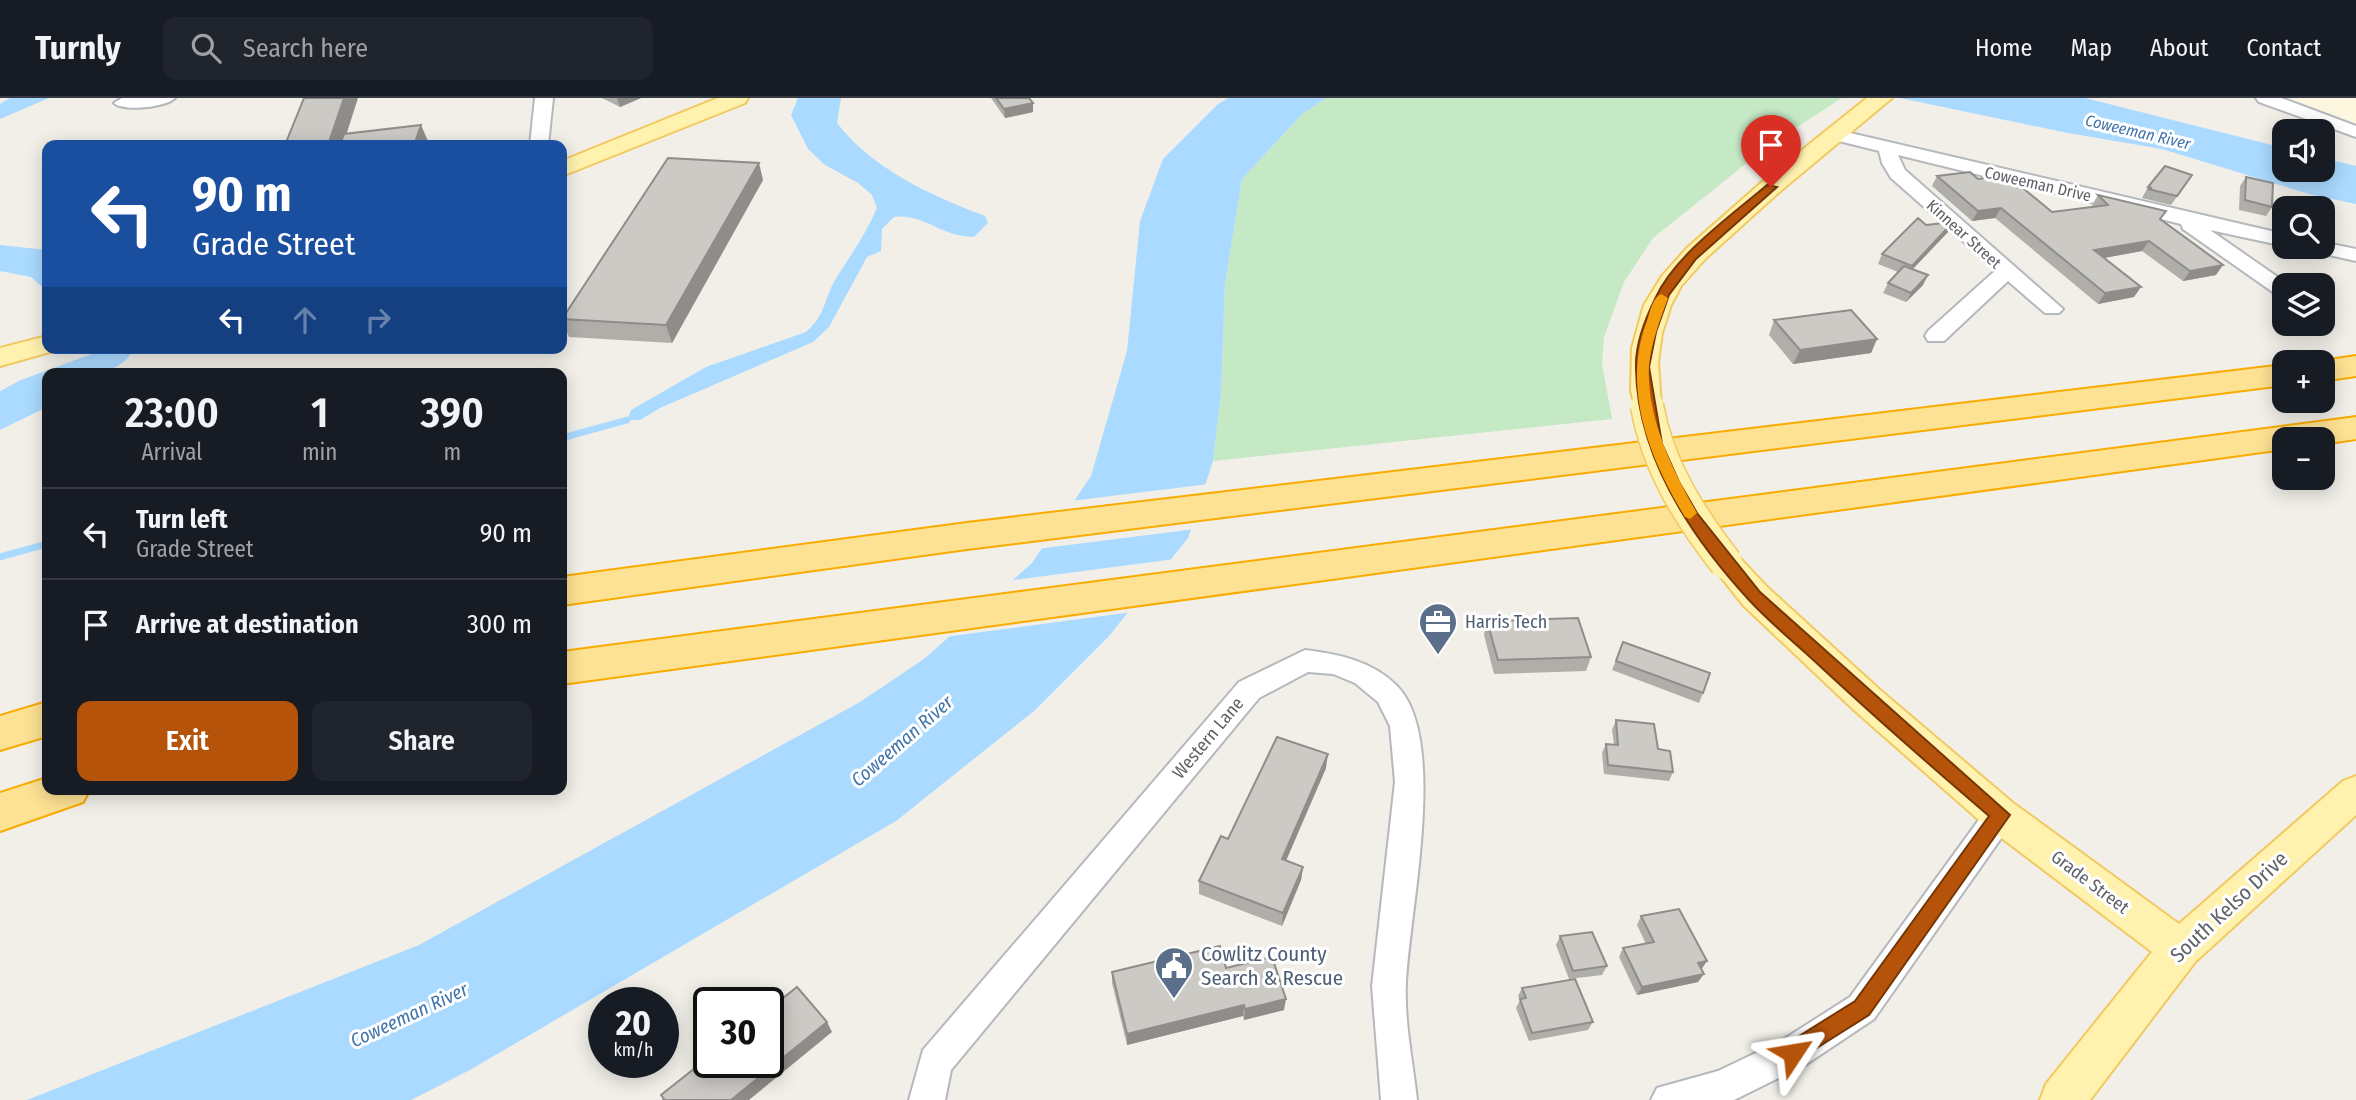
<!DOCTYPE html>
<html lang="en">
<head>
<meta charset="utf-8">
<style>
	:root { --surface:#171b24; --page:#20242c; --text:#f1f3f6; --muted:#9ea1a6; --line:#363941; --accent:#b45309 }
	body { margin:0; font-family:"Fira Sans Condensed",sans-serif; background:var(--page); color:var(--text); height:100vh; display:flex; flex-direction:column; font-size:26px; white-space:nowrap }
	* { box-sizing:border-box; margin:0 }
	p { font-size:23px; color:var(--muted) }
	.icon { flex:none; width:38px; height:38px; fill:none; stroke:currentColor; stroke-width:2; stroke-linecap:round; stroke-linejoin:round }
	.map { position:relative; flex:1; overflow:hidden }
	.drawer { position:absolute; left:42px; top:270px; width:525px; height:427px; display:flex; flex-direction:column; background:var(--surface); border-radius:14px; box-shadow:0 4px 18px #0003 }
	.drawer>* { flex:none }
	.top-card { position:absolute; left:42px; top:42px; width:525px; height:214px; border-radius:14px; box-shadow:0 4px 18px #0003; background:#1a4fa0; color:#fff; overflow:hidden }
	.fabs { position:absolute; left:2272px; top:21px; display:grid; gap:14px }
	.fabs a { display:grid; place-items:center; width:63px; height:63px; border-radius:14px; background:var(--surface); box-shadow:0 4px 18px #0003; font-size:35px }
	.speed { position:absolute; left:588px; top:889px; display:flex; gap:14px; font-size:35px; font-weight:700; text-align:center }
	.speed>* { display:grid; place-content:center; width:91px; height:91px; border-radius:50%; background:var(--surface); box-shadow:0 4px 18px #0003; line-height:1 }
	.speed small { font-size:18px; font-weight:400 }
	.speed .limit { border:4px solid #111; border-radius:10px; background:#fff; color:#111 }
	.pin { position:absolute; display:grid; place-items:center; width:60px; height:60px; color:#fff; margin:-72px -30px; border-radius:50% 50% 50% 0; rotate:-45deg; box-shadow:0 0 7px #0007 }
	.pin .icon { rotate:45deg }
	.me { position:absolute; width:77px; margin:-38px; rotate:57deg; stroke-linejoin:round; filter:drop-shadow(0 0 5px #0008) }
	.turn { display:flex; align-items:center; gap:24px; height:147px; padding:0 35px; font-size:32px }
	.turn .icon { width:91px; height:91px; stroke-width:2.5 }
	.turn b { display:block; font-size:49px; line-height:60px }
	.lanes { display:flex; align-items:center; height:66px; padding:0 35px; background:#0003; justify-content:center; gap:35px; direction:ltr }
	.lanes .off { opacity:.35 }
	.eta { display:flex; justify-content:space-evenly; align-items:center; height:119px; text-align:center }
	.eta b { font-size:42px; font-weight:600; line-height:49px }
	.button { display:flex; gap:14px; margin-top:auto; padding:14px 35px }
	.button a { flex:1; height:80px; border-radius:14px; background:var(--accent); color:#fff; font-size:28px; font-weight:600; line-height:80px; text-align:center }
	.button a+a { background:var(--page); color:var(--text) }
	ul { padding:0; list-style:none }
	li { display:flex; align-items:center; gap:21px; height:91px; padding:0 35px; border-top:2px solid var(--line) }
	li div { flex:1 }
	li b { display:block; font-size:26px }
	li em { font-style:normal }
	header { display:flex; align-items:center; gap:42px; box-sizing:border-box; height:98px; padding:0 35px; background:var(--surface); border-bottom:2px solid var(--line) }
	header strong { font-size:33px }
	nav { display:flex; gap:38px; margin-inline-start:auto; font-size:24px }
	.search { width:490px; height:63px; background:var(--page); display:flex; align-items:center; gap:18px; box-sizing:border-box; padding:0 24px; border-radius:14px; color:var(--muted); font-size:26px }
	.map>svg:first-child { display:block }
	.commercial { fill:#fef7e0 }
	.green { fill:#c5e8c5 }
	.water { fill:#aadaff }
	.pier { fill:#f1efe8 }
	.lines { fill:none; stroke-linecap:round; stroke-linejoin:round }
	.stream { stroke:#aadaff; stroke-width:7 }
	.minor-casing { stroke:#b5b8bc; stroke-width:4 }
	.major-casing { stroke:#f2c960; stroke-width:4 }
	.highway-casing { stroke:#f9ab00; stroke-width:4 }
	.minor { fill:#fff; fill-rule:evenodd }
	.major { fill:#fff2af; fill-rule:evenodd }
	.highway { fill:#fde293; fill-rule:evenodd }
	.major-bridge-casing { stroke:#f2c960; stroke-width:35; stroke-linecap:butt }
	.major-bridge { stroke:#fff2af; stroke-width:32 }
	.wall { fill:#afaea9 }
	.shaded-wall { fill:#8f8d8a }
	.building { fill:#cccac5; stroke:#8f8d8a; stroke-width:2 }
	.route { fill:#b45309; stroke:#753606; stroke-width:2 }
	.slow { fill:#f59e0b }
	.labels { text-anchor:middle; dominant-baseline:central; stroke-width:6; stroke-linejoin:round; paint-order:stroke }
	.far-water-label { font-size:16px; font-style:italic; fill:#4174aa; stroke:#fff }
	.far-street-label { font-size:16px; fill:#5f6368; stroke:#fff }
	.service-label { font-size:18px; fill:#4e5e75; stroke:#fff; text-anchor:start }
	.street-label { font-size:18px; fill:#5f6368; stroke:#fff }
	.water-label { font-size:19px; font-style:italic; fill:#4174aa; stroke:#fff }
	.near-street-label { font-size:21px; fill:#5f6368; stroke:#fff }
	.near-service-label { font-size:21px; fill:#4e5e75; stroke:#fff; text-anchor:start }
</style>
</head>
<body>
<header>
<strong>Turnly</strong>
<div class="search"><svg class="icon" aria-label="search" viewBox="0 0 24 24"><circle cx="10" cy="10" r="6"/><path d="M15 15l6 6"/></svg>Search here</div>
<nav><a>Home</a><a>Map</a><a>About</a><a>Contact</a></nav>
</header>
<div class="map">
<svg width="2356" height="1002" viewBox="0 0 2356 1002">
	<rect width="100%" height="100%" fill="#f1efe8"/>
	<!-- commercial -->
	<path class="commercial" d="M2290 0H2356V26Z"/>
	<!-- green -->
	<path class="green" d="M1326 0H1842L1772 45 1653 140 1624 184 1604 239 1602 266 1612 321 1213 363 1221 295 1225 186 1242 81 1301 17Z"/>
	<!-- water -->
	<path class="water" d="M10 0H49L0 21V6Z
		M798 0H841L837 25C874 72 930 97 985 118L988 125 974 139C941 139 924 115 894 119L882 131 881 153 867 159 829 229 813 244 660 310 640 322H627L631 312 706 269 806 234C825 218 824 202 835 182 850 158 866 136 877 110L872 97 858 85 825 67 808 51 791 17Z
		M1228 0H1326L1301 17 1242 81 1225 186 1221 295 1213 363 1188 440 1109 538 1034 613 896 723 468 973 411 1002H27L419 847 860 604 924 561 1032 465 1091 378 1127 253 1140 123 1163 61 1217 7Z
		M1900 0H2085L2284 50V72H2322V60L2356 68V106L2309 96 2162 51 2068 35Z
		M0 147 47 152V193L31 179 0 173Z
		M108 250H134C118 283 78 275 47 275V309L0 332V293L21 282Z"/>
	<!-- pier -->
	<path class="pier" d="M1209 386 1195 431 1037 451 1070 403Z
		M1175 461 1133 514 944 539 1006 483Z"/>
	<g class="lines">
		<!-- stream -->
		<path class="stream" d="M562 340 627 322
			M0 459 47 446"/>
		<defs>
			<path id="minor" d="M122 0H175C166 9 124 14 114 5Z
				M535 0H553L548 47H530Z
				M2256 0H2281L2356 28V39L2259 4Z
				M1833 31 2284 136V148L2210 132 2289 187H2284V199L2277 197 2183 131 2181 126 1898 57 1905 72 2063 211 2059 215H2045L2008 183 1944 243H1928L1925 238 1928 233 1996 172 1891 80 1882 65 1879 53 1827 40 1824 36Z
				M2322 144 2356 151V163L2311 153 2308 149H2322Z
				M1305 552C1338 556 1373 563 1397 588 1449 641 1409 814 1406 885 1404 923 1413 964 1417 1002H1381L1372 888 1395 684 1390 628 1378 604 1355 585 1333 576 1308 574 1259 600 951 972 945 1002H909L923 952 1239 584Z
				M2000 704 2011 708 2015 717 2011 726 1874 921 1805 967 1734 1002H1651L1657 990 1718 973 1781 943 1850 899 1989 708Z"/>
			<path id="major" d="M718 0H748L745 5 562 78V63Z
				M1867 0H1892L1778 95 1705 161 1681 188 1671 207 1662 235 1658 264 1661 308 1657 315 1647 317 1637 315 1631 293 1632 250 1644 207 1662 178 1687 150 1761 85Z
				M47 238V250L57 252 0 268V250Z
				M1726 453 1737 457 1767 489 1880 592 2013 705 2179 826 2343 683 2356 678V717L2195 864 2090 1002H2040L2046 986 2152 854 1987 729 1854 612 1743 507 1710 465 1715 457Z"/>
			<path id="highway" d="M2356 258V278L2322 283V264H2316Z
				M2284 267V287L967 451 562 507V479L967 425Z
				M2356 319V341L2322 346V341H2284V351L562 586V554Z
				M47 604V638L0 652V618Z
				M47 680V691H90L83 704 0 733V695Z"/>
		</defs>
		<!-- minor casing -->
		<use href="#minor" class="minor-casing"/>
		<!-- major casing -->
		<use href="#major" class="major-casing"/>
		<!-- highway casing -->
		<use href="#highway" class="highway-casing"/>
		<!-- minor -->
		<use href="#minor" class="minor"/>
		<!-- major -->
		<use href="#major" class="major"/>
		<!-- highway -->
		<use href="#highway" class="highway"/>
		<defs>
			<path id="major-bridge" d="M1647 308C1658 369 1689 417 1726 465"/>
		</defs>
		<!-- major-bridge casing -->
		<use href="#major-bridge" class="major-bridge-casing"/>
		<!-- major-bridge -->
		<use href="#major-bridge" class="major-bridge"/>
	</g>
	<!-- wall -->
	<path class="wall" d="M602 0H641L620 9Z
		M991 0H1029L1033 5V14L1005 20Z
		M1937 78 1978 81 2052 114 2094 109 2092 107 2098 97 2166 113 2161 121 2216 177 2183 183 2142 153 2104 160 2134 199 2098 206 1995 120 1972 123 1932 88Z
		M2246 79 2272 109 2266 118 2239 112 2240 88Z
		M763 82 672 245 569 239 562 223V220Z
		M2186 86 2171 107 2142 100 2148 89Z
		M1953 124 1948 134 1913 171 1923 187 1906 204 1883 195 1888 185 1898 174 1878 166 1882 156 1926 127Z
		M1774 222 1877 241 1871 255 1793 266 1769 237Z
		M1487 523 1591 559 1586 573 1494 576 1484 537Z
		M1623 544 1703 595 1699 605 1612 572Z
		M1616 622 1658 651 1673 674 1669 683 1604 676 1602 655 1606 646H1614L1612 632Z
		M1326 670 1286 763 1303 769 1301 782 1282 828 1199 796V783L1228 741Z
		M1641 818 1701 872 1698 884 1637 897 1619 859 1623 850 1646 846 1637 827Z
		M1560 838 1607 868 1602 877 1569 881 1556 847Z
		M1226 870 1284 912 1244 922 1243 918 1127 947 1112 885V874Z
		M1522 890 1593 924 1588 932 1529 943 1516 910 1520 902 1518 898Z"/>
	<!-- shaded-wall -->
	<path class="shaded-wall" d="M344 0H358L343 47H328Z
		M617 0H641L620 9Z
		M1033 5V14L1005 20 1004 11Z
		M421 27 428 43 426 47H414Z
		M759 65 763 82 672 245 666 227Z
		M2001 110 1995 120 1972 123 1978 113Z
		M1953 124 1948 134 1907 177 1912 168Z
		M2149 143 2142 153 2087 163 2094 152Z
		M2223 167 2216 177 2183 183 2190 173Z
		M1928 177 1923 187 1906 204 1911 195Z
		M2141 189 2134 199 2098 206 2105 195Z
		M1877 241 1871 255 1793 266 1800 252Z
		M1328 656 1326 670 1281 774 1282 761Z
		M1303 769 1301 782 1282 828 1283 815Z
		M1707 863 1701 872 1698 865Z
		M1704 876 1698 884 1637 897 1642 889Z
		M1286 901 1284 912 1244 922 1245 911Z
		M1244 907 1243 918 1127 947V936Z
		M827 924 832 934 749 1002H731Z"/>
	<!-- building -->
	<path class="building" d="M304 0H344L328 47H285Z
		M996 0H1029L1033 5 1004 11Z
		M421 27 414 47H340L344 36Z
		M668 60 759 65 666 227 562 221Z
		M2165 68 2192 77 2177 98 2148 91 2152 90 2148 89Z
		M1970 74 1978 81 2007 77 2052 114 2108 107 2098 97 2166 113 2160 121 2223 167 2190 173 2149 143 2094 152 2141 189 2105 195 2001 110 1978 113 1937 78Z
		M2246 79 2273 85 2272 109 2245 102Z
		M1918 120 1926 127 1953 124 1912 168 1882 156Z
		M1904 168 1928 177 1911 195 1888 185Z
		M1851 212 1877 241 1800 252 1774 222Z
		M1578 520 1591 559 1498 562 1487 523Z
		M1623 544 1710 575 1703 595 1616 563Z
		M1616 622 1654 626 1658 651 1670 653 1673 674 1608 667 1606 646 1618 647Z
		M1277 639 1328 656 1282 761 1303 769 1283 815 1199 783 1221 738 1228 741Z
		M1679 811 1707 863 1698 865 1704 876 1642 889 1623 850 1654 844 1641 818Z
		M1592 834 1607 868 1573 873 1560 838Z
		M1220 848 1226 870 1272 859 1286 901 1245 911 1244 907 1127 936 1112 874Z
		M1575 881 1593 924 1532 935 1520 901 1526 900 1522 890Z
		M797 889 827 924 731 1002H663L664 1001 661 997 709 959V964H768V912Z"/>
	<!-- route -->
	<path class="route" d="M1767 87 1777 89 1696 161 1669 197 1656 234 1649 269 1662 346 1679 384 1697 415 1760 494 2010 717 1869 917 1793 965 1785 962 1782 955 1785 947 1855 903 1989 718C1933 670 1877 621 1823 571 1799 548 1772 527 1749 502 1691 439 1637 359 1636 270 1635 247 1646 219 1656 199 1675 157 1732 117 1767 87Z"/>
	<!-- slow -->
	<path class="slow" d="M1661 196 1668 200C1660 222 1651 245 1649 268 1646 318 1673 374 1697 415L1690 421 1685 419C1650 361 1621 291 1647 223 1650 214 1652 200 1661 196Z"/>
	<!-- icons -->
	<defs>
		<symbol id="office-pin" viewBox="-11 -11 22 30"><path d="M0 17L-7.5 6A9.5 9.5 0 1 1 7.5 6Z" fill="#5c6f8a" stroke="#fff"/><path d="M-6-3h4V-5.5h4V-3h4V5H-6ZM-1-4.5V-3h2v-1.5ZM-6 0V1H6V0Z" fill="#fff"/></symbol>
		<symbol id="civic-pin" viewBox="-11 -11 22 30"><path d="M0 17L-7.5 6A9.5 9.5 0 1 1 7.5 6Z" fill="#5c6f8a" stroke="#fff"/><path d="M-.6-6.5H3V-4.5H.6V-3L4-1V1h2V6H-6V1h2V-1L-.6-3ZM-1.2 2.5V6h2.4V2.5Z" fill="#fff"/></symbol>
	</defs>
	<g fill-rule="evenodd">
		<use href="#office-pin" x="1416" y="502" width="44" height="60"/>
		<use href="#civic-pin" x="1152" y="846" width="44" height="60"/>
	</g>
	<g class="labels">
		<!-- far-water labels -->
		<g class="far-water-label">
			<text transform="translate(2138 34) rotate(13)">Coweeman River</text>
		</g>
		<!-- far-street labels -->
		<g class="far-street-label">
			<text transform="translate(2038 86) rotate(13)">Coweeman Drive</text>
			<text transform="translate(1964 136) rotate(42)">Kinnear Street</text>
		</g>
		<!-- service labels -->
		<g class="service-label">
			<text x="1465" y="524">Harris Tech</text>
		</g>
		<!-- street labels -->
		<g class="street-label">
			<text transform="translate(1208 640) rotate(-50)">Western Lane</text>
			<text transform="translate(2090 784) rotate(37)">Grade Street</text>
		</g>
		<!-- water labels -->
		<g class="water-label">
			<text transform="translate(902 643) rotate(-41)">Coweeman River</text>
			<text transform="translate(409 917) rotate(-25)">Coweeman River</text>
		</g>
		<!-- near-street labels -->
		<g class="near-street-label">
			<text transform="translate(2229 809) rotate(-43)">South Kelso Drive</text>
		</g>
		<!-- near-service labels -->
		<g class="near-service-label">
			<text x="1201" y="856">Cowlitz County<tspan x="1201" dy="24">Search &amp; Rescue</tspan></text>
		</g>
	</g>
</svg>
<div class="fabs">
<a><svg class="icon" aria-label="sound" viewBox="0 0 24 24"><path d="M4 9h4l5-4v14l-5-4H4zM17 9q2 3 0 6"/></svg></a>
<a><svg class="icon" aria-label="search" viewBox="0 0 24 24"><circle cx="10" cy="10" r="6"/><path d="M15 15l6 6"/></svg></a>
<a><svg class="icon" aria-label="layers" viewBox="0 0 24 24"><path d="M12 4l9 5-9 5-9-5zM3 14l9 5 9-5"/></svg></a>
<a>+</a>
<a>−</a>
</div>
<div class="speed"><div>20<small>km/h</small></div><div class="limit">30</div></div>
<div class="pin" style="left:1771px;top:89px;background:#d93025"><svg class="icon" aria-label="arrive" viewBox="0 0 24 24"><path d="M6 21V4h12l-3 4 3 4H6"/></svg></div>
<svg class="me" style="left:1793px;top:955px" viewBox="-20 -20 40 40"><path d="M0-17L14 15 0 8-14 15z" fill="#b45309" stroke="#fff" stroke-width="4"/></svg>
<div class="top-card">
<div class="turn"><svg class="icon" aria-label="left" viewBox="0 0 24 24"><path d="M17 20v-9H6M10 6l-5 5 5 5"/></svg><div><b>90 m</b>Grade Street</div></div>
<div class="lanes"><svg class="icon" aria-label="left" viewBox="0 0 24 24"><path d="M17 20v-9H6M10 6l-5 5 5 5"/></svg><svg class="icon off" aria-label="ahead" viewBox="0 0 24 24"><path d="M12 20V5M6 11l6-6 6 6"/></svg><svg class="icon off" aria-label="right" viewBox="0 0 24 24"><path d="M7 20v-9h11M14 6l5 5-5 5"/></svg></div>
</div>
<section class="drawer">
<div class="eta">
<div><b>23:00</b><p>Arrival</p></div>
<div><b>1</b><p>min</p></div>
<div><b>390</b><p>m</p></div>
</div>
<ul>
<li><svg class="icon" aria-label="left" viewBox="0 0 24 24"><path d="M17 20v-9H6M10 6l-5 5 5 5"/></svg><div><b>Turn left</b><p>Grade Street</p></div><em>90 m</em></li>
<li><svg class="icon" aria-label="arrive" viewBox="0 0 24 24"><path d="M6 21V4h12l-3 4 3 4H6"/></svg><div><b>Arrive at destination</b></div><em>300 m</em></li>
</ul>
<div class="button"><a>Exit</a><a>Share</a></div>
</section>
</div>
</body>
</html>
